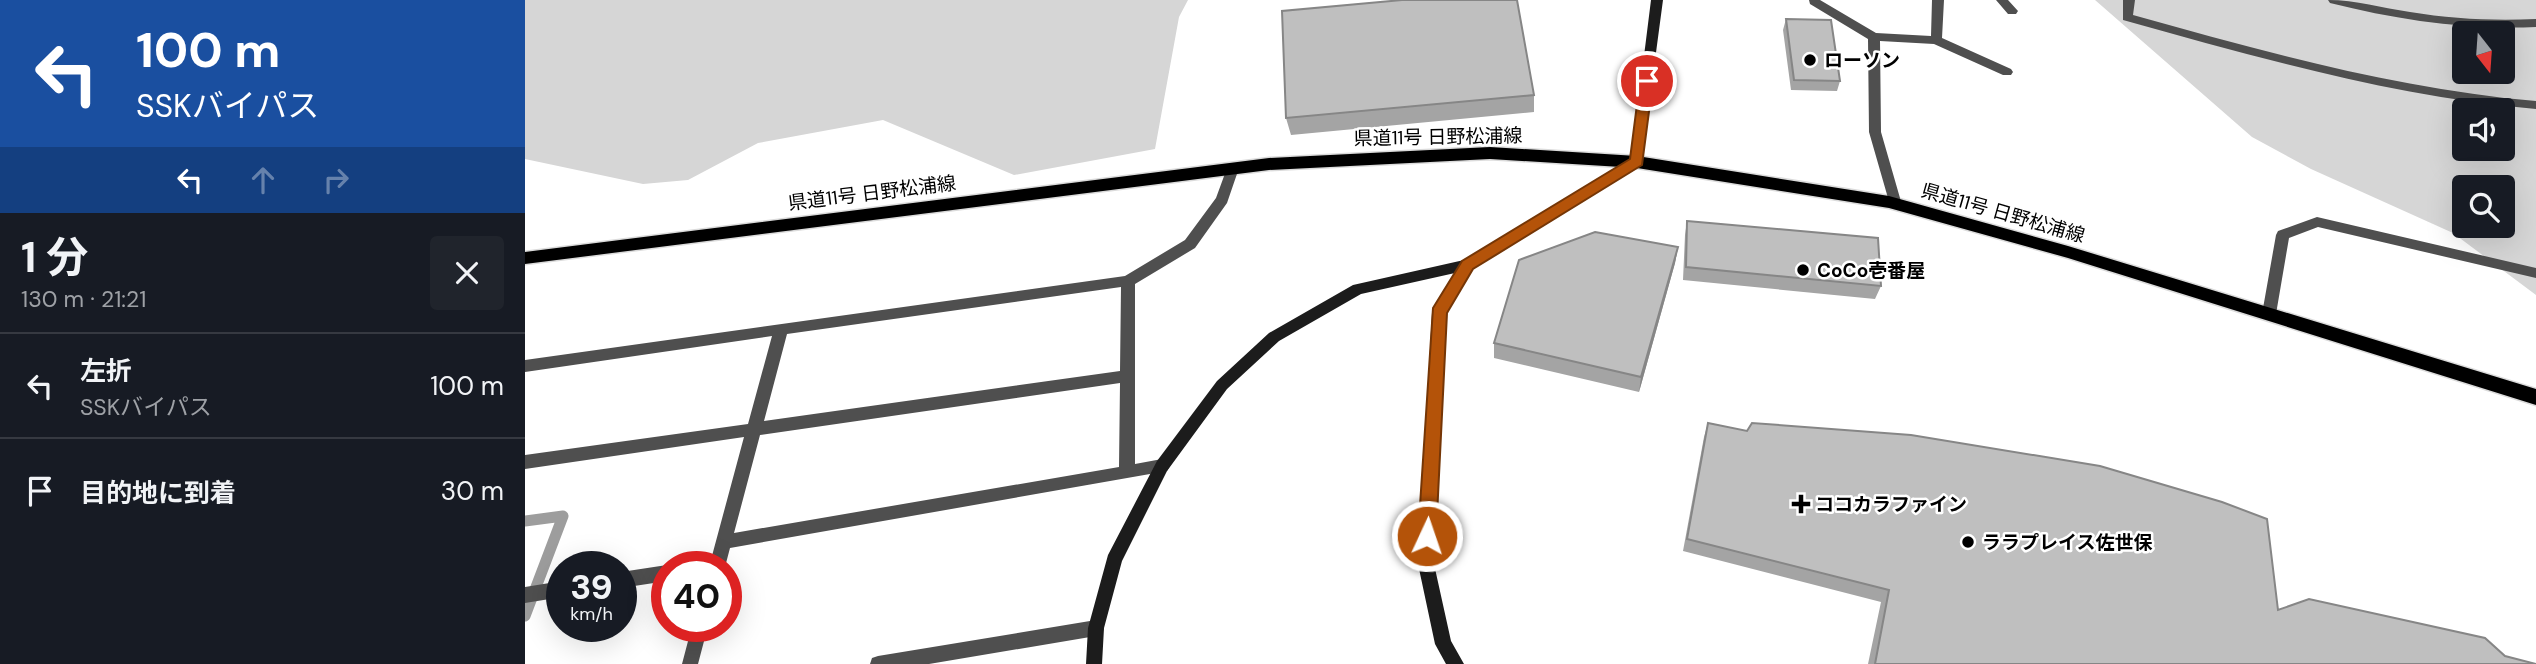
<!DOCTYPE html>
<html lang="ja">
<head>
<meta charset="utf-8">
<style>
	:root { --surface:#171b24; --page:#20242c; --text:#f1f3f6; --muted:#9ea1a6; --line:#363941 }
	body { margin:0; font-family:"DM Sans","Noto Sans JP",sans-serif; background:var(--page); color:var(--text); height:100vh; display:flex; flex-direction:column; font-size:26px; white-space:nowrap }
	* { box-sizing:border-box; margin:0 }
	p { font-size:23px; color:var(--muted) }
	.icon { flex:none; width:38px; height:38px; fill:none; stroke:currentColor; stroke-width:2; stroke-linecap:round; stroke-linejoin:round }
	.map { position:relative; flex:1; overflow:hidden }
	.details { display:flex; flex-direction:column; background:var(--surface); width:525px }
	.details>* { flex:none }
	.top-card { background:#1a4fa0; color:#fff; overflow:hidden }
	.needle { width:46px; rotate:163deg }
	.tools { position:absolute; left:1927px; top:21px; display:grid; gap:14px }
	.tools a { display:grid; place-items:center; width:63px; height:63px; border-radius:7px; background:var(--surface); box-shadow:0 7px 28px #0002; font-size:35px }
	.speed { position:absolute; left:21px; top:551px; display:flex; gap:14px; font-size:35px; font-weight:700; text-align:center }
	.speed>* { display:grid; place-content:center; width:91px; height:91px; border-radius:50%; background:var(--surface); box-shadow:0 7px 28px #0002; line-height:1 }
	.speed small { font-size:18px; font-weight:400 }
	.speed .limit { border:10px solid #d22; background:#fff; color:#111 }
	.pin { position:absolute; display:grid; place-items:center; width:60px; height:60px; color:#fff; margin:-30px; border:4px solid #fff; border-radius:50%; box-shadow:0 2px 7px #0007 }
	.me { position:absolute; width:77px; margin:-38px; rotate:3deg; stroke-linejoin:round; filter:drop-shadow(0 0 5px #0008) }
	.turn { display:flex; align-items:center; gap:24px; height:147px; padding:0 21px; font-size:32px }
	.turn .icon { width:91px; height:91px; stroke-width:2.5 }
	.turn b { display:block; font-size:49px; line-height:60px }
	.lanes { display:flex; align-items:center; height:66px; padding:0 21px; background:#0003; justify-content:center; gap:35px; direction:ltr }
	.lanes .off { opacity:.35 }
	.round { display:grid; place-items:center; flex:none; width:74px; height:74px; border-radius:7px; background:var(--page) }
	.overview { display:flex; align-items:center; justify-content:space-between; height:119px; padding:0 21px }
	h1 { font-size:42px; font-weight:700; line-height:52px }
	ul { padding:0; list-style:none }
	li { display:flex; align-items:center; gap:21px; height:105px; padding:0 21px; border-top:2px solid var(--line) }
	li div { flex:1 }
	li b { display:block; font-size:26px }
	li em { font-style:normal }
	main { display:flex; flex:1; min-height:0 }
	.map>svg:first-child { display:block }
	.green { fill:#d6d6d6; fill-rule:evenodd }
	.lines { fill:none; stroke-linecap:round; stroke-linejoin:round }
	.stream { stroke:#9d9d9d; stroke-width:11 }
	.primary-casing { stroke:#dbdbdb; stroke-width:3 }
	.street { fill:#4f4f4f; fill-rule:evenodd }
	.secondary { fill:#1c1c1c; fill-rule:evenodd }
	.primary { fill:#000; fill-rule:evenodd }
	.wall { fill:#a4a4a4 }
	.shaded-wall { fill:#868686 }
	.building { fill:#bfbfbf; stroke:#868686; stroke-width:2 }
	.route { fill:#b45309; stroke:#753606; stroke-width:2 }
	.poi-dot { fill:#000; stroke:#fff; stroke-width:2.5 }
	.labels { text-anchor:middle; dominant-baseline:central; stroke-width:5; stroke-linejoin:round; paint-order:stroke }
	.poi-label { font-size:19px; font-weight:bold; fill:#000; stroke:#fff; text-anchor:start }
	.street-label { font-size:19px; fill:#000; stroke:#fff }
</style>
</head>
<body>
<main>
<section class="details">
<div class="top-card">
<div class="turn"><svg class="icon" aria-label="left" viewBox="0 0 24 24"><path d="M17 20v-9H6M10 6l-5 5 5 5"/></svg><div><b>100 m</b>SSKバイパス</div></div>
<div class="lanes"><svg class="icon" aria-label="left" viewBox="0 0 24 24"><path d="M17 20v-9H6M10 6l-5 5 5 5"/></svg><svg class="icon off" aria-label="ahead" viewBox="0 0 24 24"><path d="M12 20V5M6 11l6-6 6 6"/></svg><svg class="icon off" aria-label="right" viewBox="0 0 24 24"><path d="M7 20v-9h11M14 6l5 5-5 5"/></svg></div>
</div>
<div class="overview"><div><h1>1 分</h1><p>130 m · 21:21</p></div><a class="round"><svg class="icon" aria-label="close" viewBox="0 0 24 24"><path d="M6 6l12 12M18 6L6 18"/></svg></a></div>
<ul>
<li><svg class="icon" aria-label="left" viewBox="0 0 24 24"><path d="M17 20v-9H6M10 6l-5 5 5 5"/></svg><div><b>左折</b><p>SSKバイパス</p></div><em>100 m</em></li>
<li><svg class="icon" aria-label="arrive" viewBox="0 0 24 24"><path d="M6 21V4h12l-3 4 3 4H6"/></svg><div><b>目的地に到着</b></div><em>30 m</em></li>
</ul>
</section>
<div class="map">
<svg width="2011" height="664" viewBox="0 0 2011 664">
	<rect width="100%" height="100%" fill="#fff"/>
	<!-- green -->
	<path class="green" d="M0 0H663L654 17 630 149 489 175 358 120 233 143 163 180 118 184 0 159Z
		M1570 0H2011V295L1928 233 1786 169 1727 137ZM1939 33H1978V72H1939ZM1939 110H1978V149H1939ZM1939 187H1978V226H1939Z"/>
	<g class="lines">
		<!-- stream -->
		<path class="stream" d="M0 521 38 516 0 616"/>
		<defs>
			<path id="primary" d="M965 147 1112 156 1364 196 1543 246 2011 389V405L1543 258 1364 208 1112 168 965 159 744 170 0 264V252L744 158Z"/>
		</defs>
		<!-- primary casing -->
		<use href="#primary" class="primary-casing"/>
		<!-- street -->
		<path class="street" d="M1284 0H1295L1351 33 1406 36 1407 0H1419L1417 38 1486 69 1488 72 1486 75H1478L1409 44 1355 41 1356 132 1377 205 1376 208H1366L1365 205 1344 132 1343 39 1285 4Z
			M1471 0H1483L1493 11 1491 14H1483Z
			M1598 0H1610L1608 15C1741 52 1873 89 2011 101V109C1869 97 1735 58 1598 20Z
			M1803 0C1831 0 1857 8 1885 12 1927 19 1969 21 2011 19V27C1941 30 1873 20 1805 3Z
			M708 163 714 168 702 203 670 248 610 284V464L637 459 642 461 645 466 642 471 205 548 200 567H184L219 437 0 469V455L223 424 247 336 0 372V360L600 276 660 240 691 198 702 168ZM596 287 595 371 239 421 262 334ZM595 383 594 467 209 533 235 435Z
			M1792 217 2011 268V278L1793 227 1764 238 1751 314 1749 318H1739L1737 314 1751 235 1753 231Z
			M142 565 146 567H142V581L96 588V572Z
			M37 581V597L0 603V587Z
			M571 620 577 622 579 628 577 634 571 636 404 664H345L347 658 353 656Z
			M167 626H183L173 664H157Z"/>
		<!-- secondary -->
		<path class="secondary" d="M1126 0H1138L1116 165 947 269 921 313 909 564 926 641 939 664H921L910 644 893 564 907 313 930 273 836 294 754 341 702 389 642 471 597 561 579 628 577 664H561L563 628 583 555 632 461 692 381 744 333 828 285 939 260 1106 160Z"/>
		<!-- primary -->
		<use href="#primary" class="primary"/>
	</g>
	<!-- wall -->
	<path class="wall" d="M1261 19 1315 81 1312 91 1266 90 1258 30Z
		M1009 95V112L766 135 761 118Z
		M1162 221 1356 286 1350 299 1158 280 1160 235Z
		M1153 247 1150 263 1114 392 969 358V343Z
		M1183 423 1753 610 1980 656 2011 664H1343L1356 602 1158 551 1179 437Z"/>
	<!-- shaded-wall -->
	<path class="shaded-wall" d="M1153 247 1150 263 1114 392 1116 377Z"/>
	<!-- building -->
	<path class="building" d="M877 0H992L1009 95 761 118 757 11Z
		M1261 19 1306 20 1315 81 1269 80Z
		M1162 221 1353 238 1356 286 1161 267Z
		M1070 232 1153 247 1116 377 969 343 994 260Z
		M1183 423 1222 431 1227 423 1386 435 1575 466 1697 502 1742 519 1753 610 1784 599 1960 638 1980 656 2011 664H1350L1364 590 1162 539Z"/>
	<!-- route -->
	<path class="route" d="M1122 76 1128 81 1117 165 948 269 922 313 911 536 909 542 902 545 896 542 893 536 908 308 937 261 1105 159 1115 81Z"/>
	<!-- markers -->
	<g class="poi-dot">
		<circle cx="1285" cy="60" r="7"/>
		<circle cx="1278" cy="270" r="7"/>
		<path d="M1272.5 493.5h7v7h7v7h-7v7h-7v-7h-7v-7h7z"/>
		<circle cx="1443" cy="542" r="7"/>
	</g>
	<g class="labels">
		<!-- poi labels -->
		<g class="poi-label">
			<text x="1299" y="60">ローソン</text>
			<text x="1292" y="270">CoCo壱番屋</text>
			<text x="1290" y="504">ココカラファイン</text>
			<text x="1457" y="542">ララプレイス佐世保</text>
		</g>
		<!-- street labels -->
		<g class="street-label">
			<text transform="translate(913 137) rotate(-1)">県道11号 日野松浦線</text>
			<text transform="translate(347 193) rotate(-7)">県道11号 日野松浦線</text>
			<text transform="translate(1478 213) rotate(16)">県道11号 日野松浦線</text>
		</g>
	</g>
</svg>
<div class="tools">
<a><svg class="needle" viewBox="-14 -14 28 28"><path d="M0-13l5 13h-10z" fill="#e53935"/><path d="M0 13l5-13h-10z" fill="#9ea1a6"/></svg></a>
<a><svg class="icon" aria-label="sound" viewBox="0 0 24 24"><path d="M4 9h4l5-4v14l-5-4H4zM17 9q2 3 0 6"/></svg></a>
<a><svg class="icon" aria-label="search" viewBox="0 0 24 24"><circle cx="10" cy="10" r="6"/><path d="M15 15l6 6"/></svg></a>
</div>
<div class="speed"><div>39<small>km/h</small></div><div class="limit">40</div></div>
<div class="pin" style="left:1122px;top:81px;background:#d93025"><svg class="icon" aria-label="arrive" viewBox="0 0 24 24"><path d="M6 21V4h12l-3 4 3 4H6"/></svg></div>
<svg class="me" style="left:902px;top:536px" viewBox="-20 -20 40 40"><circle r="17" fill="#b45309" stroke="#fff" stroke-width="3"/><path d="M0-11L8 9 0 5-8 9z" fill="#fff"/></svg>
</div>
</main>
</body>
</html>
